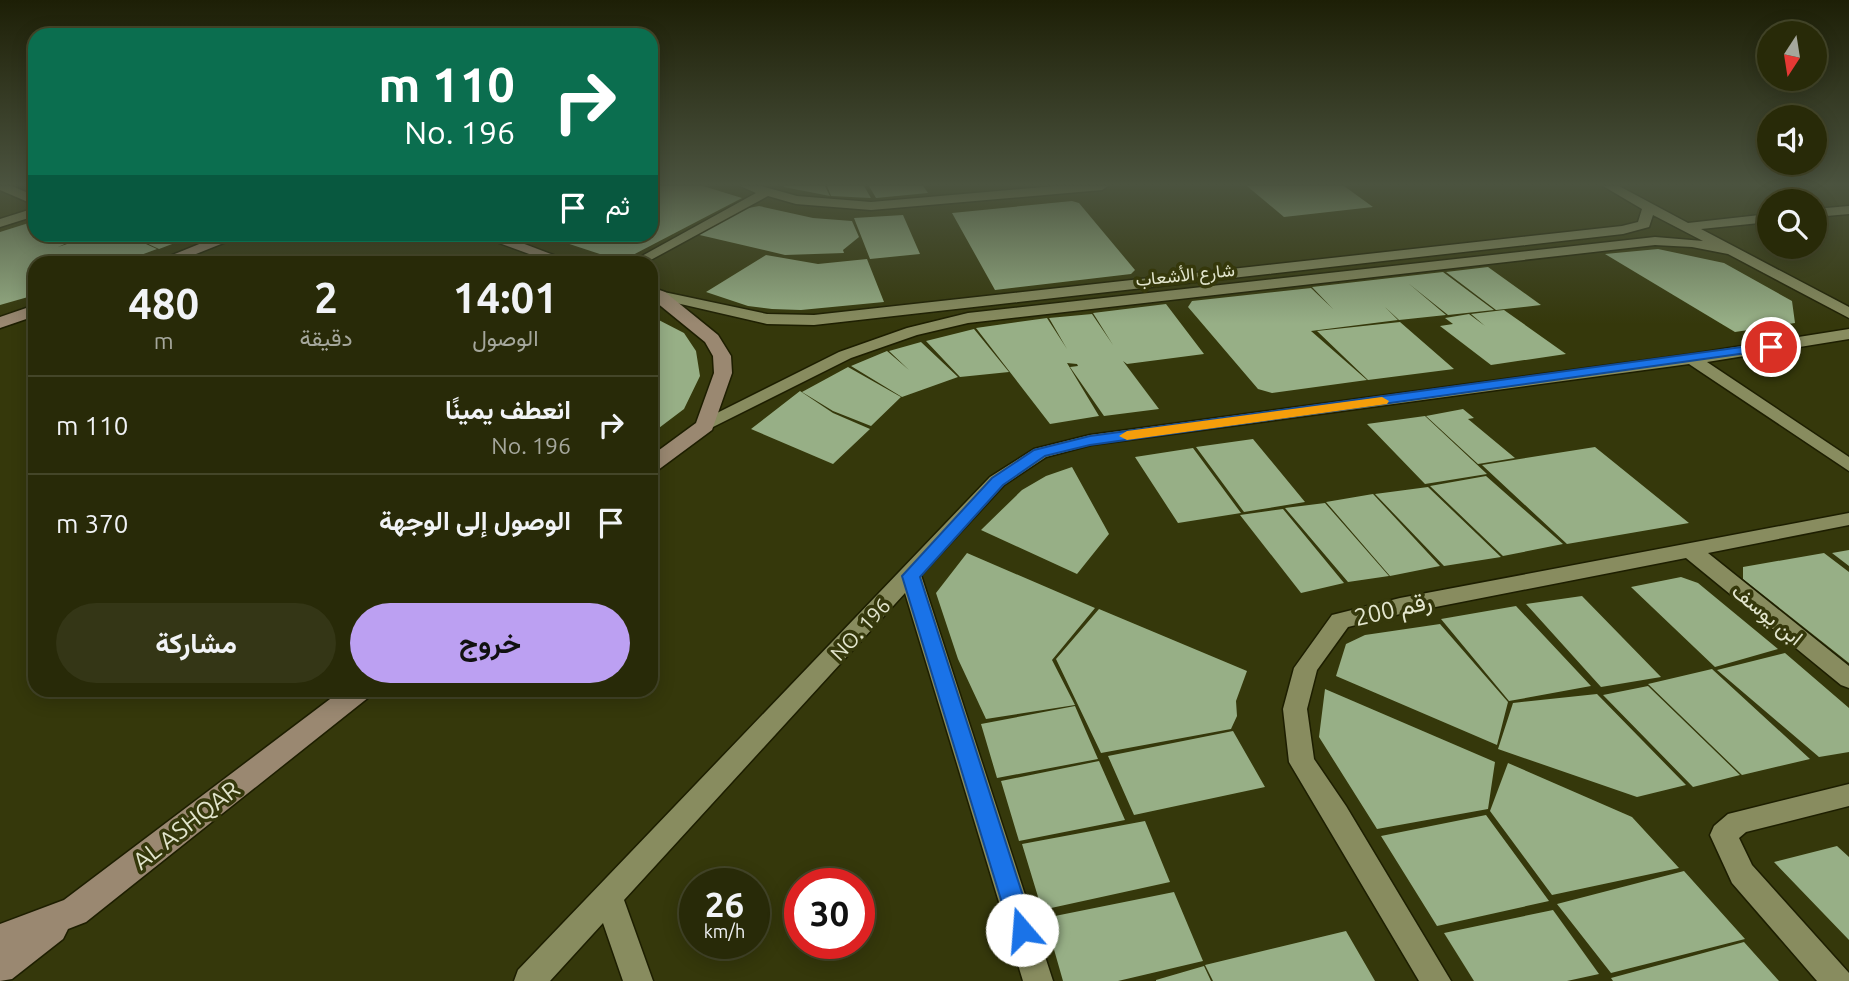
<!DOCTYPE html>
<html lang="ar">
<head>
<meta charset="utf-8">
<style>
	:root { --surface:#282a08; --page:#343616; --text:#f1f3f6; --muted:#a5a79c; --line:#444629; --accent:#bca0f2 }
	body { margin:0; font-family:Ubuntu,Vazirmatn,sans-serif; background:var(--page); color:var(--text); direction:rtl; height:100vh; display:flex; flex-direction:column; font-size:26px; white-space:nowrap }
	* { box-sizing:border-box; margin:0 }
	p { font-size:23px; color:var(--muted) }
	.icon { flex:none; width:38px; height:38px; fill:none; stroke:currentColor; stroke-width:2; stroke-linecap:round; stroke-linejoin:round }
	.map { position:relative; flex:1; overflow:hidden; direction:ltr }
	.panel { position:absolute; left:28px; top:256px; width:630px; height:441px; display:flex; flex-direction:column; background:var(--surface); border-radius:21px; box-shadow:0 4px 18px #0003,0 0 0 2px var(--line); direction:rtl }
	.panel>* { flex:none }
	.top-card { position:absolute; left:28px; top:28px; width:630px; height:214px; border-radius:21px; box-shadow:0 4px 18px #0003,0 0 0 2px var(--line); direction:rtl; background:#0b6e4f; color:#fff; overflow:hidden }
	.needle { width:46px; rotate:192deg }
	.tools { position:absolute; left:1757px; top:21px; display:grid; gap:14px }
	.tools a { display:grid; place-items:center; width:70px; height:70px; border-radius:50%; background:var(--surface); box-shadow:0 4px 18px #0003,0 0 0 2px var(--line); font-size:35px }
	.speed { position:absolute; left:679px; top:868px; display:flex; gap:14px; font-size:35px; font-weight:700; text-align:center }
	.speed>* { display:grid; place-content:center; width:91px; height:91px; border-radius:50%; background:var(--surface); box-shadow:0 4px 18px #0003,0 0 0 2px var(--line); line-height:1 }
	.speed small { font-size:18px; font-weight:400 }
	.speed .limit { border:10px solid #d22; background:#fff; color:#111 }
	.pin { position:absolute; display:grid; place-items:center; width:60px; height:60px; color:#fff; margin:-30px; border:4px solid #fff; border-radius:50%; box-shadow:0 2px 7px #0007 }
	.me { position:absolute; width:77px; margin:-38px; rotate:342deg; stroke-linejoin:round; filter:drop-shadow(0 0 5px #0008) }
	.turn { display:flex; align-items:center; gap:24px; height:147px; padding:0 28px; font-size:32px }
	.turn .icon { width:91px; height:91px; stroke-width:2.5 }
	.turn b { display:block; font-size:49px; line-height:60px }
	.then { display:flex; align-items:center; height:66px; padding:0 28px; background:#0003; gap:14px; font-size:26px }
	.eta { display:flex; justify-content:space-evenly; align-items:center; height:119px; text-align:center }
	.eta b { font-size:42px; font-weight:700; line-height:49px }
	.action { display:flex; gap:14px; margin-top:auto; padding:14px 28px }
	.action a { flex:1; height:80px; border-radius:42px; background:var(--accent); color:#111; font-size:28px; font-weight:700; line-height:80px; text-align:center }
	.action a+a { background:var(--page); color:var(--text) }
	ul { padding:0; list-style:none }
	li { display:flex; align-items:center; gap:21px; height:98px; padding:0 28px; border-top:2px solid var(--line) }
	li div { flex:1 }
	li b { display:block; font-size:26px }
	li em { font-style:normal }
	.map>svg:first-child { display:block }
	.building { fill:#97af86 }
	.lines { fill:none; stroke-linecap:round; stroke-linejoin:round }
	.street-casing { stroke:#1d1e00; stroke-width:3 }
	.secondary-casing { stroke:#1d1e00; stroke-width:3 }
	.street { fill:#888c5f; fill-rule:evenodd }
	.secondary { fill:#9a8871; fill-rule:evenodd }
	.route { fill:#1a73e8; stroke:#114b97; stroke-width:2 }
	.slow { fill:#f59e0b }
	.labels { text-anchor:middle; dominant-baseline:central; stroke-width:7; stroke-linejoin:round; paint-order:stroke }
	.far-street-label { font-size:18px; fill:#e2e5cd; stroke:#35380b }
	.street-label { font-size:21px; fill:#e2e5cd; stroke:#35380b }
	.near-street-label { font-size:24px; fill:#e2e5cd; stroke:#35380b }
</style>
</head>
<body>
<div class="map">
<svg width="1849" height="981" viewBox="0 0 1849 981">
	<rect width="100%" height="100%" fill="#35380b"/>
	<!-- building -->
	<path class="building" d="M651 186H703L742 198 629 257 615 259 542 235 651 234Z
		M825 186 830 196 784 187V186Z
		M827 186H864L871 198 831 196Z
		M869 186H923L928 193 876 198Z
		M1247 186H1344L1373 207 1284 217Z
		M1072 201 1079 203 1135 270 1131 274 995 290 952 213Z
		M759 206 813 218 852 221 859 237 843 250 844 253 785 255 691 233 738 210Z
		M903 215 920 254 870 259 854 218Z
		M35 221V234H52L67 243 58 247 70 243 54 234H124L157 249 122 262H35V295L0 305V232Z
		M127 234H196V235L159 249Z
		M1658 249 1724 263 1792 301 1795 323 1735 332 1605 254Z
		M766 255 818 264 867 259 884 302 801 310 772 309 748 306 706 292Z
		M1488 267 1541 305 1496 310 1446 272Z
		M1443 272 1494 310 1448 315 1408 283 1446 315 1399 320 1385 307 1398 320 1311 331 1367 380 1272 393 1258 389 1188 307 1192 301 1311 288 1333 309 1312 287Z
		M1166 304 1204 354 1127 364 1123 361 1159 409 1104 416 1070 367 1078 366 1077 364 1067 363 1099 416 1050 424 976 328 1047 318 1067 349 1049 318 1092 314 1113 345 1093 313Z
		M1504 310 1566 354 1491 365 1440 326 1453 324 1445 318 1469 314 1485 326 1471 314Z
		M651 316 684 333 696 351 700 376 684 409 651 434Z
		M1400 322 1454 369 1368 380 1317 331Z
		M974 329 1009 372 960 377 926 341Z
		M921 342 958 377 902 397 851 366 887 351 909 370 889 351Z
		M848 367 901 397 871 426 833 411 802 392Z
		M800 391 833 413 870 429 833 464 751 429Z
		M1463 409 1474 418 1468 419 1515 458 1478 464 1426 416Z
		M1425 416 1487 474 1425 484 1367 424Z
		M1253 439 1305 502 1244 512 1196 447Z
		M1595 447 1689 523 1567 544 1482 465Z
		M1193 448 1241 513 1178 523 1135 457Z
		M1072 467 1109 534 1077 574 981 530 1022 490 1046 476Z
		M1486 476 1563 544 1503 556 1430 486Z
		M1428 487 1501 557 1444 566 1375 494Z
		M1373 494 1374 495 1440 566 1390 576 1326 502Z
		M1325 503 1389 576 1348 582 1285 508Z
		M1283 509 1344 583 1301 593 1240 515Z
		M1849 550V566L1832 553Z
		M967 553 1095 608 1052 660 1075 705 986 719 958 659 936 593Z
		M1824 553 1849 572V663L1743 579V567Z
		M1681 577 1698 583 1778 649 1715 667 1631 587Z
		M1582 596 1661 677 1601 687 1526 604Z
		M1516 606 1591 686 1509 701 1441 619Z
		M1099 609 1247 671 1236 701 1237 716 1231 729 1101 753 1056 659Z
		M1440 624 1508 702 1497 745 1336 676 1346 644 1365 635Z
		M1785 653 1849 708V752L1819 757 1717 670Z
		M1712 669 1810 759 1742 775 1648 684Z
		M1648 686 1740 775 1693 787 1603 695Z
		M1325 689 1495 762 1488 809 1377 829 1319 737Z
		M1597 694 1686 785 1637 797 1498 749 1513 703Z
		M1075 706 1098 759 997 778 981 724Z
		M1233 731 1265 787 1134 815 1108 756Z
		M1099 761 1125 820 1019 841 1001 781Z
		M1508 763 1632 817 1679 868 1552 895 1490 811Z
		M1486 815 1549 901 1437 926 1381 836Z
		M1145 821 1170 882 1042 910 1022 844Z
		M1837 846 1849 857V940L1774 862Z
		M1684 871 1745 939 1611 973 1557 904Z
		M1174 892 1203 961 1118 981H1063L1045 918Z
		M1553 910 1599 974 1567 981H1474L1444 933Z
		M1346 931 1375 981H1213L1205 965Z
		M1744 942 1779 981H1613L1611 978Z
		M1204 966 1211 981H1156V980Z"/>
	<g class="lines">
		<defs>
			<path id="street" d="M0 186H12L35 196V205L0 190Z
				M740 186H761L797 196 871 202 1055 186H1108L1102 190 871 210 796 204 768 196 647 262H631L756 193Z
				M1603 186H1619L1688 223 1769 214V222L1701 229 1849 307V318L1728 254 1692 247 1655 245 968 323 917 335 851 358 705 431 699 430 696 426 699 422 839 352 907 328 968 313 1655 237 1703 241 1653 215 1649 227 1623 234 814 325 767 324 659 299 652 295 659 291 767 314 814 315 1622 226 1638 222 1642 209Z
				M1849 206V214L1815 217V209Z
				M35 208V216L0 227V219Z
				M1849 329V339L1707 362 1849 457V471L1689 364 1091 445 1046 457 1004 485 921 575 1053 981H1023L905 593 624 900 653 981H623L603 923 550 981H514L518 970 990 477 1034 449 1090 435 1692 354Z
				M1849 513V525L1708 553 1849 666V688L1841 685 1686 558 1400 614 1348 627 1317 670 1307 709 1314 759 1346 806 1451 981H1419L1289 762 1283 709 1294 668 1332 615 1400 598Z
				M1849 784V806L1746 832 1739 838 1752 865 1849 973V981H1817L1732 883 1710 835 1714 826 1728 814Z"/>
			<path id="secondary" d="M224 234H246L176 262H155Z
				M475 234H498L572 262H551Z
				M651 287 665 292 718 335 731 356 732 373 712 430 658 470 651 472V456L696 423 714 373 713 356 705 342 651 298Z
				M35 305V316L0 328V317Z
				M342 690H373L369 697 86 922 68 929 63 939 12 979 0 981V924L64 900Z"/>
		</defs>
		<!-- street casing -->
		<use href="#street" class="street-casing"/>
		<!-- secondary casing -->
		<use href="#secondary" class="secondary-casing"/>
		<!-- street -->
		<use href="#street" class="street"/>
		<!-- secondary -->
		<use href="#secondary" class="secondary"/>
	</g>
	<!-- sky -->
	<linearGradient id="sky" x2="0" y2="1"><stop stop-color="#1d1f06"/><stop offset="0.57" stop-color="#4b533f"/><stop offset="1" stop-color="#4b533f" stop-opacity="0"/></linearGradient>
	<rect width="1849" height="324" fill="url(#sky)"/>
	<!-- route -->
	<path class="route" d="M1771 343 1777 347 1775 349 1090 445 1045 456 1003 485 920 577 1034 930 1030 939 1022 942 1013 939 902 576 992 478 1034 450 1090 436Z"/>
	<!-- slow -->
	<path class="slow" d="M1382 397 1389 401 1387 404 1127 440 1119 436 1127 431Z"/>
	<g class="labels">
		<!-- far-street labels -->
		<g class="far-street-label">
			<text transform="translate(1185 274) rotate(-6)">شارع الأشعاب</text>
		</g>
		<!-- street labels -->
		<g class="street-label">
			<text transform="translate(1768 614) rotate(39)">ابن يوسف</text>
			<text transform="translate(860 629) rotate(-47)">NO. 196</text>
		</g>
		<!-- near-street labels -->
		<g class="near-street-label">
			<text transform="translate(1393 609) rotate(-13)">رقم 200</text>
			<text transform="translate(186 825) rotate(-38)">AL ASHQAR</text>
		</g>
	</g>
</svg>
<div class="tools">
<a><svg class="needle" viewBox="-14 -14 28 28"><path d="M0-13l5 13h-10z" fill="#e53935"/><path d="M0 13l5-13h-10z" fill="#a5a79c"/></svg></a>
<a><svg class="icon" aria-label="sound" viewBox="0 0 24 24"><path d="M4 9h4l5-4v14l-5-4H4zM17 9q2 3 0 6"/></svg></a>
<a><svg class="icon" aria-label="search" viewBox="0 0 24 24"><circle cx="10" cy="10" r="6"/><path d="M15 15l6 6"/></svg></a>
</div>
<div class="speed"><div>26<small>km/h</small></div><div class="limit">30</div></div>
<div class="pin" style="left:1771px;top:347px;background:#d93025"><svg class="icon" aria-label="arrive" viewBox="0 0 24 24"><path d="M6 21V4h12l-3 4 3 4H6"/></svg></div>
<svg class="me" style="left:1022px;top:930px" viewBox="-20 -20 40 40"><circle r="19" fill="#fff"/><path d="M0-13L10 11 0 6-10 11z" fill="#1a73e8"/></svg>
<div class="top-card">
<div class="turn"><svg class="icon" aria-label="right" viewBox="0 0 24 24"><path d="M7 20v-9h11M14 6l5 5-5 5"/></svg><div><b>110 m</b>No. 196</div></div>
<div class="then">ثم<svg class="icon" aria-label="arrive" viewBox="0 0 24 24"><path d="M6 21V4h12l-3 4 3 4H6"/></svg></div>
</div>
<section class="panel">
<div class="eta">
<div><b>14:01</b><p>الوصول</p></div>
<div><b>2</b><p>دقيقة</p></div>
<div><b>480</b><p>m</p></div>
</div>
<ul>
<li><svg class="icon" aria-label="right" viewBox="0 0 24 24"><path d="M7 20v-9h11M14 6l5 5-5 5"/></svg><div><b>انعطف يمينًا</b><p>No. 196</p></div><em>110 m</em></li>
<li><svg class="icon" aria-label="arrive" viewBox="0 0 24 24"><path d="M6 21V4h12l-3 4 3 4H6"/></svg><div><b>الوصول إلى الوجهة</b></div><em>370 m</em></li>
</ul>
<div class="action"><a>خروج</a><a>مشاركة</a></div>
</section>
</div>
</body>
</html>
